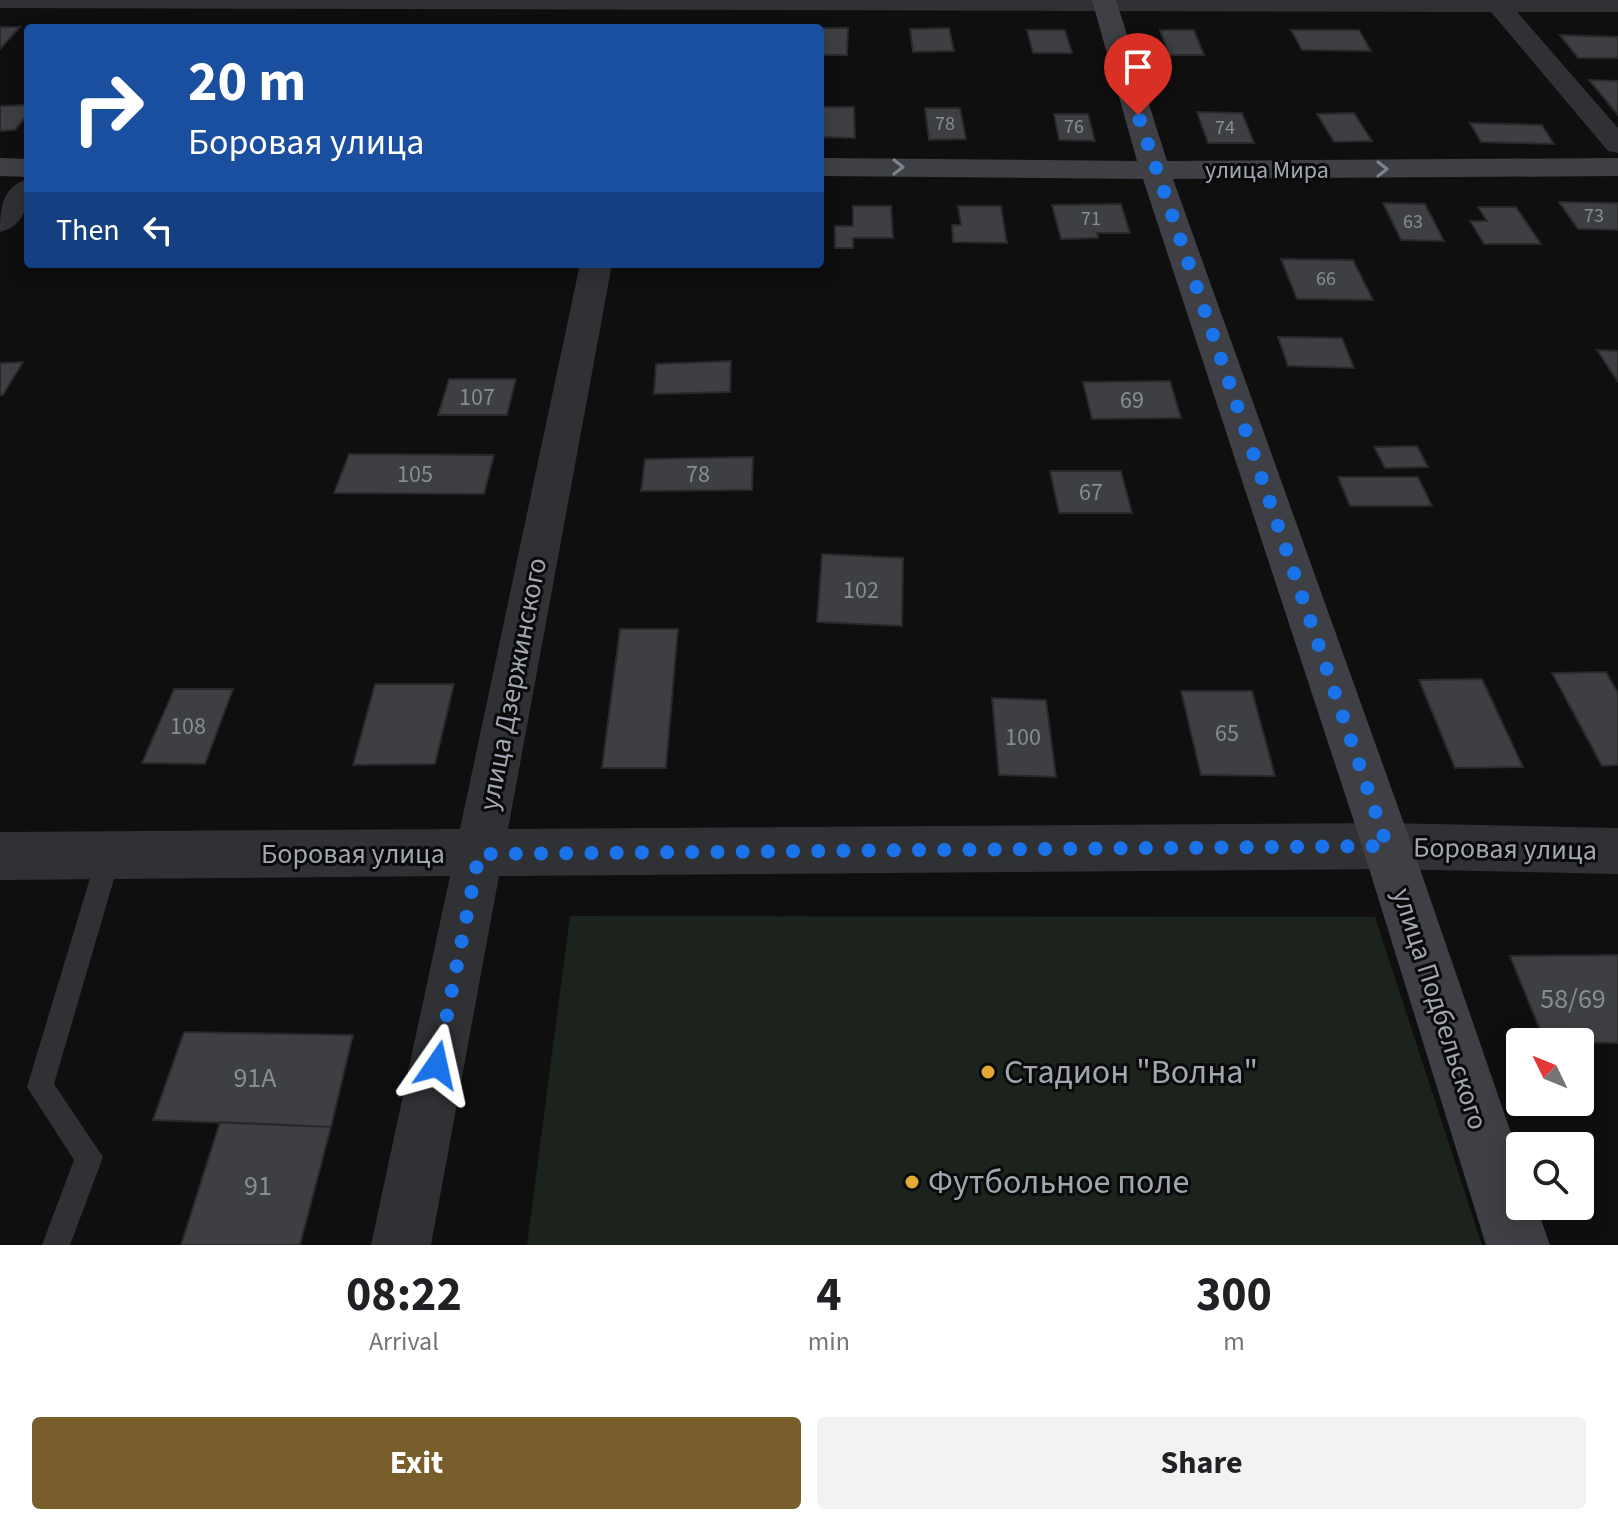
<!DOCTYPE html>
<html lang="en">
<head>
<meta charset="utf-8">
<style>
	:root { --surface:#fff; --page:#f2f2f2; --text:#202124; --muted:#757577; --accent:#785e2b }
	body { margin:0; font-family:"Source Sans 3",sans-serif; background:var(--page); color:var(--text); height:100vh; display:flex; flex-direction:column; font-size:30px; white-space:nowrap }
	* { box-sizing:border-box; margin:0 }
	p { font-size:26px; color:var(--muted) }
	.icon { flex:none; width:44px; height:44px; fill:none; stroke:currentColor; stroke-width:2; stroke-linecap:round; stroke-linejoin:round }
	.map { position:relative; height:1245px; overflow:hidden }
	.panel { display:flex; flex-direction:column; background:var(--surface); flex:1 }
	.panel>* { flex:none }
	.top-card { position:absolute; left:24px; top:24px; width:800px; height:244px; border-radius:8px; box-shadow:0 4px 20px #0003; background:#1a4fa0; color:#fff; overflow:hidden }
	.needle { width:52px; rotate:313deg }
	.tools { position:absolute; left:1506px; top:1028px; display:grid; gap:16px }
	.tools a { display:grid; place-items:center; width:88px; height:88px; border-radius:8px; background:var(--surface); box-shadow:0 4px 20px #0003; font-size:40px }
	.pin { position:absolute; display:grid; place-items:center; width:68px; height:68px; color:#fff; margin:-82px -34px; border-radius:50% 50% 50% 0; rotate:-45deg; box-shadow:0 0 8px #0007 }
	.pin .icon { rotate:45deg }
	.me { position:absolute; width:88px; margin:-44px; rotate:11deg; stroke-linejoin:round; filter:drop-shadow(0 0 6px #0008) }
	.turn { display:flex; align-items:center; gap:28px; height:168px; padding:0 32px; font-size:36px }
	.turn .icon { width:104px; height:104px; stroke-width:2.5 }
	.turn b { display:block; font-size:56px; line-height:68px }
	.then { display:flex; align-items:center; height:76px; padding:0 32px; background:#0003; gap:16px; font-size:30px }
	.eta { display:flex; justify-content:space-evenly; align-items:center; height:136px; text-align:center }
	.eta b { font-size:48px; font-weight:700; line-height:56px }
	.action { display:flex; gap:16px; margin-top:auto; padding:16px 32px }
	.action a { flex:1; height:92px; border-radius:8px; background:var(--accent); color:#fff; font-size:32px; font-weight:700; line-height:92px; text-align:center }
	.action a+a { background:var(--page); color:var(--text) }
	.map>svg:first-child { display:block }
	.green { fill:#1c231d }
	.building { fill:#3e3f43; stroke:#29292c; stroke-width:2 }
	.lines { fill:none; stroke-linecap:round; stroke-linejoin:round }
	.lane { fill:#303135; fill-rule:evenodd }
	.street { fill:#303135; fill-rule:evenodd }
	.secondary { fill:#3f4045; fill-rule:evenodd }
	.oneway { stroke:#7f828b }
	.route { stroke:#1a73e8; stroke-width:14; stroke-dasharray:0 25.2 }
	.poi-dot { fill:#e3a934; stroke:#0a0a0b; stroke-width:3 }
	.labels { text-anchor:middle; dominant-baseline:central; stroke-width:6; stroke-linejoin:round; paint-order:stroke }
	.far-number-label { font-size:20px; fill:#888c95 }
	.far-street-label { font-size:24px; fill:#a1a6b0; stroke:#0a0a0b }
	.number-label { font-size:24px; fill:#888c95 }
	.street-label { font-size:28px; fill:#a1a6b0; stroke:#0a0a0b }
	.near-number-label { font-size:28px; fill:#888c95 }
	.near-poi-label { font-size:34px; fill:#a1a6b0; stroke:#0a0a0b; text-anchor:start }
</style>
</head>
<body>
<div class="map">
<svg width="1618" height="1245" viewBox="0 0 1618 1245">
	<rect width="100%" height="100%" fill="#0f0f10"/>
	<!-- green -->
	<path class="green" d="M570 916 1375 917 1482 1245H527Z"/>
	<!-- building -->
	<path class="building" d="M0 27H20L0 49Z
		M806 28H848L847 55H820V28Z
		M949 28 954 51 913 52 910 29Z
		M1027 30H1065L1072 53H1033Z
		M1160 30H1194L1204 55H1169Z
		M1291 30H1359L1371 51 1302 50Z
		M1560 35 1618 37V58H1578Z
		M1589 80 1618 81V115Z
		M28 105V114L15 130 0 131V106Z
		M820 107H854L855 138 820 137Z
		M925 108H960L966 139 929 140Z
		M1197 112 1242 113 1254 143H1208Z
		M1354 113 1372 141 1334 142 1317 114Z
		M1054 114H1088L1095 141 1059 140Z
		M1470 123 1542 125 1554 144 1481 142Z
		M1559 202 1618 203V230L1578 229Z
		M1383 203 1425 204 1444 241 1401 240Z
		M1121 204 1130 233H1097L1098 238 1061 239 1052 205Z
		M853 206H891L893 238H853V248H835V226H853Z
		M958 206H1001L1007 243 953 242 952 225H961Z
		M1478 207H1516L1541 244H1484L1470 221H1487Z
		M1281 259 1353 260 1373 300 1297 299Z
		M1278 337 1342 338 1354 368 1288 366Z
		M1597 350 1618 351V382Z
		M731 361 730 392 654 394 656 364Z
		M23 362 3 395H0V363Z
		M449 379H516L507 415H438Z
		M1170 381 1181 418 1092 419 1083 382Z
		M1417 446 1428 467 1385 468 1374 447Z
		M349 454 494 455 484 494 334 493Z
		M753 457 752 490 641 491 645 459Z
		M1050 471H1121L1132 513H1059Z
		M1338 477H1418L1432 506H1350Z
		M822 554 903 558 902 626 817 622Z
		M620 629H678L666 768H602Z
		M1606 672 1618 693V765L1602 766 1552 673Z
		M1482 679 1523 767 1455 768 1419 680Z
		M375 684H454L435 764 353 765Z
		M174 689H233L205 764 142 763Z
		M1181 691H1252L1275 776 1201 775Z
		M992 698 1046 700 1056 777 999 775Z
		M1618 955V1043L1545 1042 1510 956Z
		M184 1032 353 1035 331 1127 153 1120Z
		M220 1122 331 1127 300 1245H181Z"/>
	<g class="lines">
		<!-- lane -->
		<path class="lane" d="M109 844 117 847 121 855 54 1084 103 1157 70 1245H42L74 1160 27 1087 97 855 101 847Z"/>
		<!-- street -->
		<path class="street" d="M0 0H1618V12H1517L1618 128V153L1608 151 1491 12 0 8Z
			M28 179C28 203 27 225 0 232 0 209 2 186 28 179Z
			M580 264H612L508 829 1387 823 1618 828V874L1387 869 499 876 431 1245H371L450 876 0 880V832L460 829Z"/>
		<!-- secondary -->
		<path class="secondary" d="M1092 0H1116L1167 161 1618 158V176L1173 179 1412 846 1520 1159V1206H1536L1550 1245H1486L1362 846 1143 179 820 176V158L1137 161Z
			M0 158 28 159V177L0 176Z"/>
	</g>
	<!-- one-way arrows -->
	<defs><path id="oneway-chevron" d="M-2-3.5L2.5 0L-2 3.5" fill="none" stroke-width="1.6" stroke-linecap="round" stroke-linejoin="round" transform="scale(2)"/></defs>
	<g class="oneway">
		<use href="#oneway-chevron" transform="translate(898 167) rotate(1)"/>
		<use href="#oneway-chevron" transform="translate(1382 169)"/>
	</g>
	<g class="lines">
		<!-- route -->
		<path class="route" d="M437 1065 479 854 1387 846 1138 115"/>
	</g>
	<!-- markers -->
	<g class="poi-dot">
		<circle cx="988" cy="1072" r="8"/>
		<circle cx="912" cy="1182" r="8"/>
	</g>
	<g class="labels">
		<!-- far-number labels -->
		<g class="far-number-label">
			<text x="945" y="124">78</text>
			<text x="1074" y="127">76</text>
			<text x="1225" y="128">74</text>
			<text x="1594" y="216">73</text>
			<text x="1091" y="219">71</text>
			<text x="1413" y="222">63</text>
			<text x="1326" y="279">66</text>
		</g>
		<!-- far-street labels -->
		<g class="far-street-label">
			<text x="1267" y="170">улица Мира</text>
		</g>
		<!-- number labels -->
		<g class="number-label">
			<text x="477" y="397">107</text>
			<text x="1132" y="400">69</text>
			<text x="415" y="474">105</text>
			<text x="698" y="474">78</text>
			<text x="1091" y="492">67</text>
			<text x="861" y="590">102</text>
			<text x="188" y="726">108</text>
			<text x="1227" y="733">65</text>
			<text x="1023" y="737">100</text>
		</g>
		<!-- street labels -->
		<g class="street-label">
			<text transform="translate(513 684) rotate(-79)">улица Дзержинского</text>
			<text transform="translate(1505 849) rotate(1)">Боровая улица</text>
			<text x="353" y="854">Боровая улица</text>
			<text transform="translate(1440 1009) rotate(72)">улица Подбельского</text>
		</g>
		<!-- near-number labels -->
		<g class="near-number-label">
			<text x="1573" y="999">58/69</text>
			<text x="255" y="1078">91А</text>
			<text x="258" y="1186">91</text>
		</g>
		<!-- near-poi labels -->
		<g class="near-poi-label">
			<text x="1004" y="1072">Стадион "Волна"</text>
			<text x="928" y="1182">Футбольное поле</text>
		</g>
	</g>
</svg>
<div class="tools">
<a><svg class="needle" viewBox="-14 -14 28 28"><path d="M0-13l5 13h-10z" fill="#e53935"/><path d="M0 13l5-13h-10z" fill="#757577"/></svg></a>
<a><svg class="icon" aria-label="search" viewBox="0 0 24 24"><circle cx="10" cy="10" r="6"/><path d="M15 15l6 6"/></svg></a>
</div>
<div class="pin" style="left:1138px;top:115px;background:#d93025"><svg class="icon" aria-label="arrive" viewBox="0 0 24 24"><path d="M6 21V4h12l-3 4 3 4H6"/></svg></div>
<svg class="me" style="left:437px;top:1065px" viewBox="-20 -20 40 40"><path d="M0-17L14 15 0 8-14 15z" fill="#1a73e8" stroke="#fff" stroke-width="4"/></svg>
<div class="top-card">
<div class="turn"><svg class="icon" aria-label="right" viewBox="0 0 24 24"><path d="M7 20v-9h11M14 6l5 5-5 5"/></svg><div><b>20 m</b>Боровая улица</div></div>
<div class="then">Then<svg class="icon" aria-label="left" viewBox="0 0 24 24"><path d="M17 20v-9H6M10 6l-5 5 5 5"/></svg></div>
</div>
</div>
<section class="panel">
<div class="eta">
<div><b>08:22</b><p>Arrival</p></div>
<div><b>4</b><p>min</p></div>
<div><b>300</b><p>m</p></div>
</div>
<div class="action"><a>Exit</a><a>Share</a></div>
</section>
</body>
</html>
